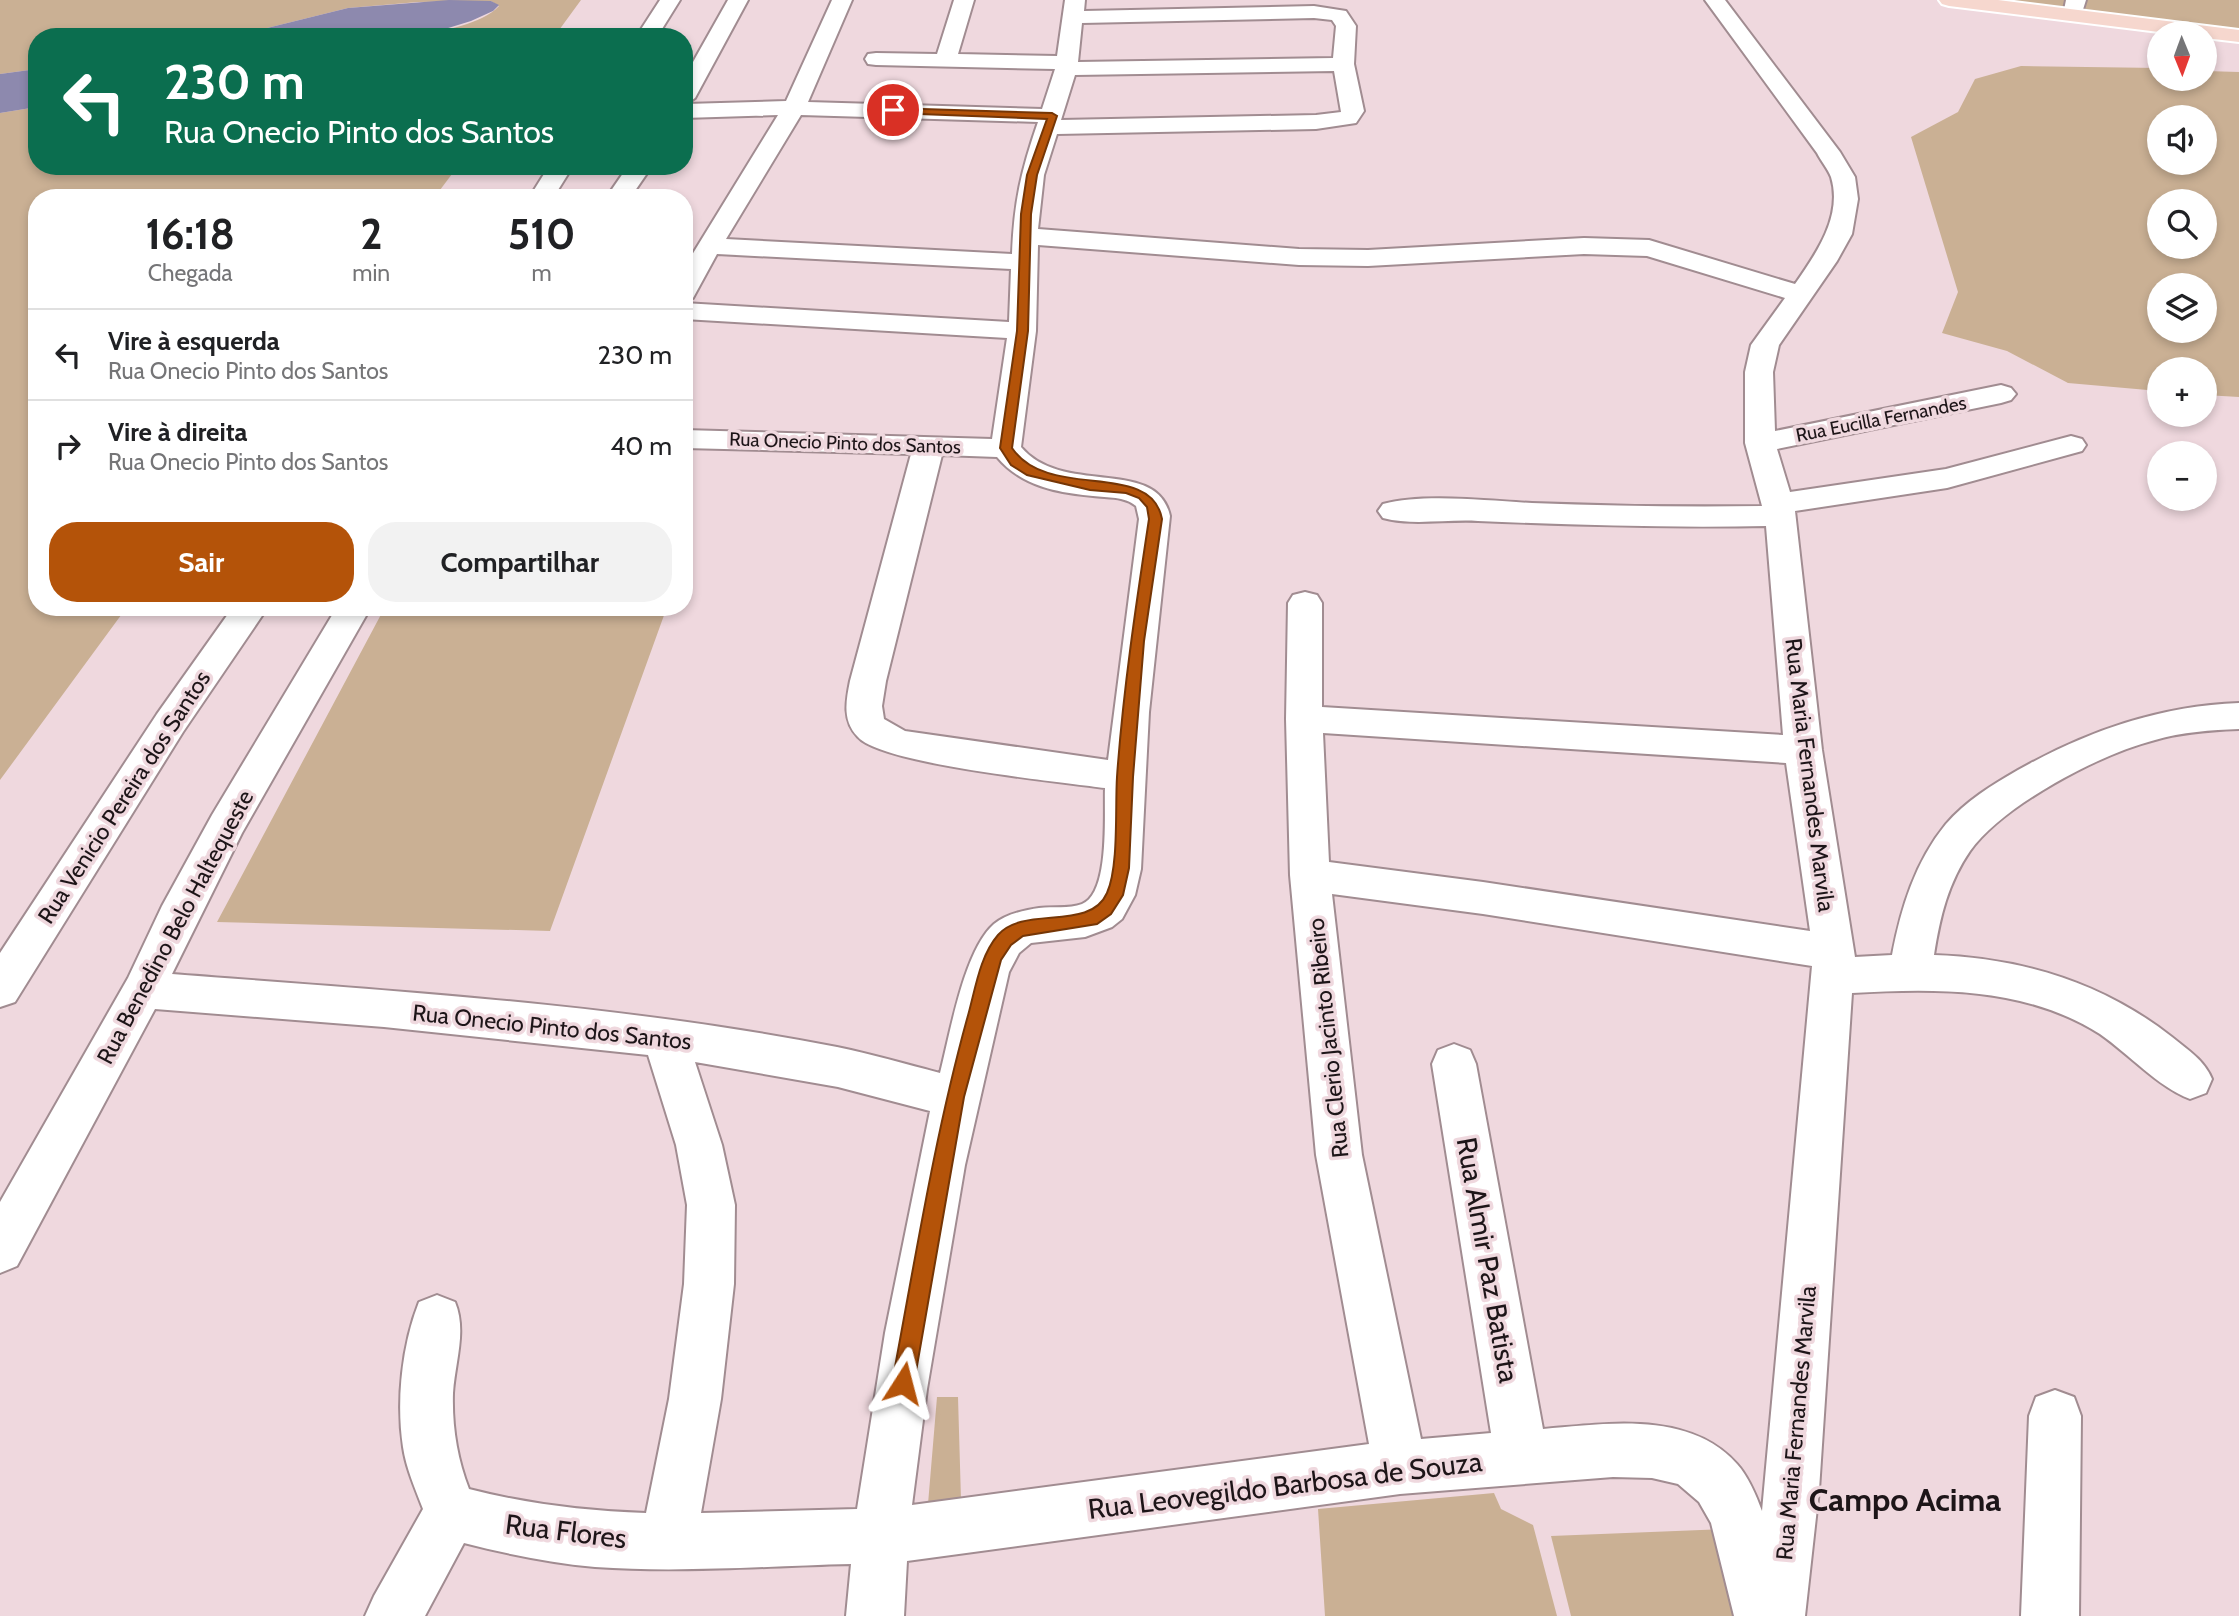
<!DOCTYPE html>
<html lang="pt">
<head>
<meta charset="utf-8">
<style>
	:root { --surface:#fff; --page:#f2f2f2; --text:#202124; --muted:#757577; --line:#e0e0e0; --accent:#b45309 }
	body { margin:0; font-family:Cabin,sans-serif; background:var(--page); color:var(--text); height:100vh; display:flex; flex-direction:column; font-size:26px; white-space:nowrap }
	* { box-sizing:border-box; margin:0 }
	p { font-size:23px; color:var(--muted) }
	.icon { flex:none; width:38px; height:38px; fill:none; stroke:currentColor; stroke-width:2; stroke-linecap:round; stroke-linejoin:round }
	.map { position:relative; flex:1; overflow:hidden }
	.drawer { position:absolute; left:28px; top:189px; width:665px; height:427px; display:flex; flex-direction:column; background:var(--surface); border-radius:28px; box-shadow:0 4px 10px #0003 }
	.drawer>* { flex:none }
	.banner { position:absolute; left:28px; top:28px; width:665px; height:147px; border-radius:28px; box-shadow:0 4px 10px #0003; background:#0b6e4f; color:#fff; overflow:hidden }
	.needle { width:46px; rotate:179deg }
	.tools { position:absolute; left:2147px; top:21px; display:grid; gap:14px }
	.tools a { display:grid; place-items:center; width:70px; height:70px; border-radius:50%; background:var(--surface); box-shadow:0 4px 10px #0003; font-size:35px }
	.pin { position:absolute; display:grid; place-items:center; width:60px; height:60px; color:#fff; margin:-30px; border:4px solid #fff; border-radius:50%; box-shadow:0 2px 7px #0007 }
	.me { position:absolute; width:77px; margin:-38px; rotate:9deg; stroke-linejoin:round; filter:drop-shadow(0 0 5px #0008) }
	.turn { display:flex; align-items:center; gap:24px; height:147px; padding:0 21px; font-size:32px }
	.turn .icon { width:91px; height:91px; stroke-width:2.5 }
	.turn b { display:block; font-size:49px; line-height:60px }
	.eta { display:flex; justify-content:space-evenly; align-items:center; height:119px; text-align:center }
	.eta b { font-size:42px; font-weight:700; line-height:49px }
	.action { display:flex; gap:14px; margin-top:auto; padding:14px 21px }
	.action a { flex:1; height:80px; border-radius:28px; background:var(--accent); color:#fff; font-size:28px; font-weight:700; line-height:80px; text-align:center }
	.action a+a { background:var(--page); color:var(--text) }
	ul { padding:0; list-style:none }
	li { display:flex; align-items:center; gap:21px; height:91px; padding:0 21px; border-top:2px solid var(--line) }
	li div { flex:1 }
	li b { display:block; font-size:26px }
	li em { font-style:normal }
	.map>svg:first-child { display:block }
	.green { fill:#cab094; fill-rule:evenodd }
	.water { fill:#8d89ae }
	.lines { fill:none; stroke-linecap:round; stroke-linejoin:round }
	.minor-casing { stroke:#a18c91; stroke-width:4 }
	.major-casing { stroke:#fff; stroke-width:4 }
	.minor { fill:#fff; fill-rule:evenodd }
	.major { fill:#f6d7ce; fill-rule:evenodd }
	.route { fill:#b45309; stroke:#753606; stroke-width:2 }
	.labels { text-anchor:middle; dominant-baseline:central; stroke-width:7; stroke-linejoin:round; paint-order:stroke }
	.far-street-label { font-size:19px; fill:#1d1518; stroke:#efd8de }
	.street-label { font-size:23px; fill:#1d1518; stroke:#efd8de }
	.near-street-label { font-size:28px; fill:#1d1518; stroke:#efd8de }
	.near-quarter-label { font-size:32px; font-weight:bold; fill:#1d1518; stroke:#efd8de }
</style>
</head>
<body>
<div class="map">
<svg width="2239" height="1616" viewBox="0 0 2239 1616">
	<rect width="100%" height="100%" fill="#efd8de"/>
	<!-- green -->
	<path class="green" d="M0 0H581L554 37H419C444 29 481 25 499 6L491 1 418 2 348 8 231 37H37V69L0 74Z
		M1988 0H2239V32Z
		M2021 66 2159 68 2160 79H2205V71L2239 72V397L2205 395V369H2160L2159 391 2068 383 2007 351 1942 333 1958 292 1911 137 1958 112 1975 79ZM2205 117V163H2160V117ZM2205 201V247H2160V201ZM2205 285V331H2160V285Z
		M37 107V166H458L434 198H37V607H127L0 780V113Z
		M385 607H667L550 931 217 922Z
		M937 1397H958L961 1500 928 1504Z
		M1494 1493 1501 1509 1533 1525 1557 1616H1325L1318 1509Z
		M1726 1529 1752 1616H1571L1551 1536Z"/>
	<!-- water -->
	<path class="water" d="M449 0 491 1 499 5 493 11 471 21 419 37H231L348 8Z
		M37 69V107L0 113V74Z"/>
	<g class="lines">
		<defs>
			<path id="minor" d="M660 0H680L657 37H636Z
				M728 0H748L695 98 686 104 786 101 832 0H852L808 102 1042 109 1055 69 876 65 868 64 865 59 868 54 876 53 937 54 954 0H974L958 54 1057 56 1065 0H1085L1084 11 1314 6 1346 11 1356 26 1354 64 1364 111 1356 123 1316 129 1057 134 1044 175 1038 229 1299 249 1368 250 1584 238 1649 240 1795 284C1816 254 1843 216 1831 177 1828 169 1821 161 1817 153L1705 0H1725L1840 152 1855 177 1858 199 1852 234 1837 261 1779 345 1773 372 1775 431 2001 385 2011 388 2016 394 2011 400 2001 403 1777 449 1790 492 1946 469 2071 436 2082 439 2086 445 2082 451 1947 488 1795 511 1822 750 1855 957 1892 955C1901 908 1915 862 1946 824 1966 801 1992 785 2018 770 2088 731 2159 706 2239 703V729C2211 730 2182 732 2155 740 2100 754 2003 805 1970 851 1948 883 1940 917 1934 955 2022 958 2102 982 2172 1037 2188 1050 2204 1060 2212 1079L2206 1093 2190 1099C2158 1087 2129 1054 2100 1034 2026 987 1937 988 1852 993L1819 1490 1805 1616H1734L1711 1523 1699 1502 1678 1484 1652 1478 1613 1477 1400 1494 907 1561 904 1616H846L851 1564C766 1566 680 1573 595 1567 550 1563 507 1554 464 1543L425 1616H365L374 1596 423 1509C415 1488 406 1468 403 1447 396 1401 402 1345 419 1302L437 1295 455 1302C467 1331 455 1362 453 1393 452 1426 457 1458 469 1489 528 1504 585 1511 646 1513L669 1399 684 1284 687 1205 676 1145 648 1055 384 1027 155 1009 17 1266 0 1273V1202L128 978 162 906 212 815 337 607H371L242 833 172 974C393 991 618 1004 837 1047 871 1054 906 1064 940 1073 950 1034 964 950 994 924 1006 914 1025 910 1039 908 1053 906 1069 909 1082 904 1110 893 1104 814 1105 788 1061 782 881 764 858 737 842 721 846 701 850 681L911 454 684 448V430L992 439 1007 338 684 319V303L1009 322 1011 269 717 254 693 298 684 300V268L778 115 684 118V78ZM1314 18 1332 20 1336 26 1333 58 1078 62 1082 23ZM1334 71 1341 112 1316 115 1061 120 1075 75ZM801 115 1038 122C1021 171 1014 202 1012 254L726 239ZM1038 245 1299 265 1368 266 1584 254 1647 256 1785 298 1751 345 1745 372V443L1762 506C1685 507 1609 506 1532 503 1489 501 1424 493 1383 504L1378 511 1383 518C1413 526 1447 519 1478 521 1574 525 1670 528 1766 526L1783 735 1322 707V603L1317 595 1305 592 1293 595 1288 603 1286 719 1290 875 1316 1155 1369 1444 912 1505 927 1389 965 1165 1009 972 1019 953 1031 943 1085 937 1112 927 1122 919 1135 895 1141 869 1149 712 1170 516C1157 456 1063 497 1021 447L1036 331ZM942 455 997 457C1021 486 1058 493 1093 496 1108 498 1124 496 1136 506L1139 519 1108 760 905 731 884 719 882 706 886 681ZM1323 733 1786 763 1810 931 1483 882 1329 862ZM1332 894 1483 914 1812 966 1762 1511C1756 1495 1748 1476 1737 1464 1689 1410 1606 1424 1543 1429L1476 1064 1470 1050 1454 1044 1438 1050 1432 1064 1491 1433 1421 1439 1362 1155ZM695 1062 838 1087 930 1111 885 1333 857 1509 701 1513 721 1399 734 1284 735 1205 722 1145Z
				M2066 0H2086L2080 19H2066L2063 15Z
				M549 166H573L553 198H529Z
				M628 166H652L630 198H606Z
				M233 607H268L183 732 15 1002 0 1007V953L157 714Z
				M2055 1390 2074 1397 2081 1416 2079 1616H2021L2029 1416 2036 1397Z"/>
			<path id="major" d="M1939 0H1998L2239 30V42L2205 38V33H2167L1949 6 1942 4Z"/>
		</defs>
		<!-- minor casing -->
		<use href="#minor" class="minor-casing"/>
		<!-- major casing -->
		<use href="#major" class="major-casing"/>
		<!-- minor -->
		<use href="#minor" class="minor"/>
		<!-- major -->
		<use href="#major" class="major"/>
	</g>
	<!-- route -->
	<path class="route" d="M890 108 1052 113 1057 116 1037 175 1031 214 1028 331 1012 448C1049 502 1151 459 1162 519L1144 641 1133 777 1129 868 1123 895 1111 914 1097 924 1023 936 1011 945 1001 960 964 1097 914 1383 911 1390 903 1394 896 1390 892 1383C915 1261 934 1139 967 1019 975 992 979 957 998 935 1024 905 1090 932 1107 893 1119 866 1115 808 1117 777 1123 691 1136 605 1149 519L1147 507 1139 498 1126 493 1090 490 1027 475 1011 465 1000 448 1017 331 1021 214 1027 175 1047 119 893 113 888 110Z"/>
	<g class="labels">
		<!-- far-street labels -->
		<g class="far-street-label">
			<text transform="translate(1881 419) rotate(-11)">Rua Eucilla Fernandes</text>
			<text transform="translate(845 443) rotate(2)">Rua Onecio Pinto dos Santos</text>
		</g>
		<!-- street labels -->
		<g class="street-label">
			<text transform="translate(1810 775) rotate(83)">Rua Maria Fernandes Marvila</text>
			<text transform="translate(124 797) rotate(-57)">Rua Venicio Pereira dos Santos</text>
			<text transform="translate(175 927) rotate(-62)">Rua Benedino Belo Haltequeste</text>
			<text transform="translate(552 1027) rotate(6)">Rua Onecio Pinto dos Santos</text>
			<text transform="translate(1328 1038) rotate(-96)">Rua Clerio Jacinto Ribeiro</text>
			<text transform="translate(1796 1423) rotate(-85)">Rua Maria Fernandes Marvila</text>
		</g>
		<!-- near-street labels -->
		<g class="near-street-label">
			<text transform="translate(1488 1260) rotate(80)">Rua Almir Paz Batista</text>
			<text transform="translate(1285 1485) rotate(-7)">Rua Leovegildo Barbosa de Souza</text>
			<text transform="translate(566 1531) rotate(7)">Rua Flores</text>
		</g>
		<!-- near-quarter labels -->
		<g class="near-quarter-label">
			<text x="1905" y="1499">Campo Acima</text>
		</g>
	</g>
</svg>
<div class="tools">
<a><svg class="needle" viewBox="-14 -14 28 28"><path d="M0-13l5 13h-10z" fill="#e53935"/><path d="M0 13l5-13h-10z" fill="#757577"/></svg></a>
<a><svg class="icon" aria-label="sound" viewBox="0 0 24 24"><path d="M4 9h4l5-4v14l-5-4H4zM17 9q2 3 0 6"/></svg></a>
<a><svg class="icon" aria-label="search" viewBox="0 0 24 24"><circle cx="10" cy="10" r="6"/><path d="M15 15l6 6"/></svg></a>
<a><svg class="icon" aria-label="layers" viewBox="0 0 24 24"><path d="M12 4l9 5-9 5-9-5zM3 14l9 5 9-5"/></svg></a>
<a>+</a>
<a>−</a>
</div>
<div class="pin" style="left:893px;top:110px;background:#d93025"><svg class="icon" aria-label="arrive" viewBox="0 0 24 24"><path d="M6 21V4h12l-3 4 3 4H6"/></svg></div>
<svg class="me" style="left:903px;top:1383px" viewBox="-20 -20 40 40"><path d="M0-17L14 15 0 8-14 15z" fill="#b45309" stroke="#fff" stroke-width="4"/></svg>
<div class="banner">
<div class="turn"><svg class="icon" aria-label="left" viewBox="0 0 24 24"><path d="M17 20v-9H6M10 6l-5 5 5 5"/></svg><div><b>230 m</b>Rua Onecio Pinto dos Santos</div></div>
</div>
<section class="drawer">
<div class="eta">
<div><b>16:18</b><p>Chegada</p></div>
<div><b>2</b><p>min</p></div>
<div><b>510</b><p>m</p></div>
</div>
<ul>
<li><svg class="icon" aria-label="left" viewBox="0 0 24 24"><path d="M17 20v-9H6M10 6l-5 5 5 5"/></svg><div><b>Vire à esquerda</b><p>Rua Onecio Pinto dos Santos</p></div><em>230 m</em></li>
<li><svg class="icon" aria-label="right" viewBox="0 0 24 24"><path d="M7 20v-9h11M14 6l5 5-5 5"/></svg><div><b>Vire à direita</b><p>Rua Onecio Pinto dos Santos</p></div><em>40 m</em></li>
</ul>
<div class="action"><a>Sair</a><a>Compartilhar</a></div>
</section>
</div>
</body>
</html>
